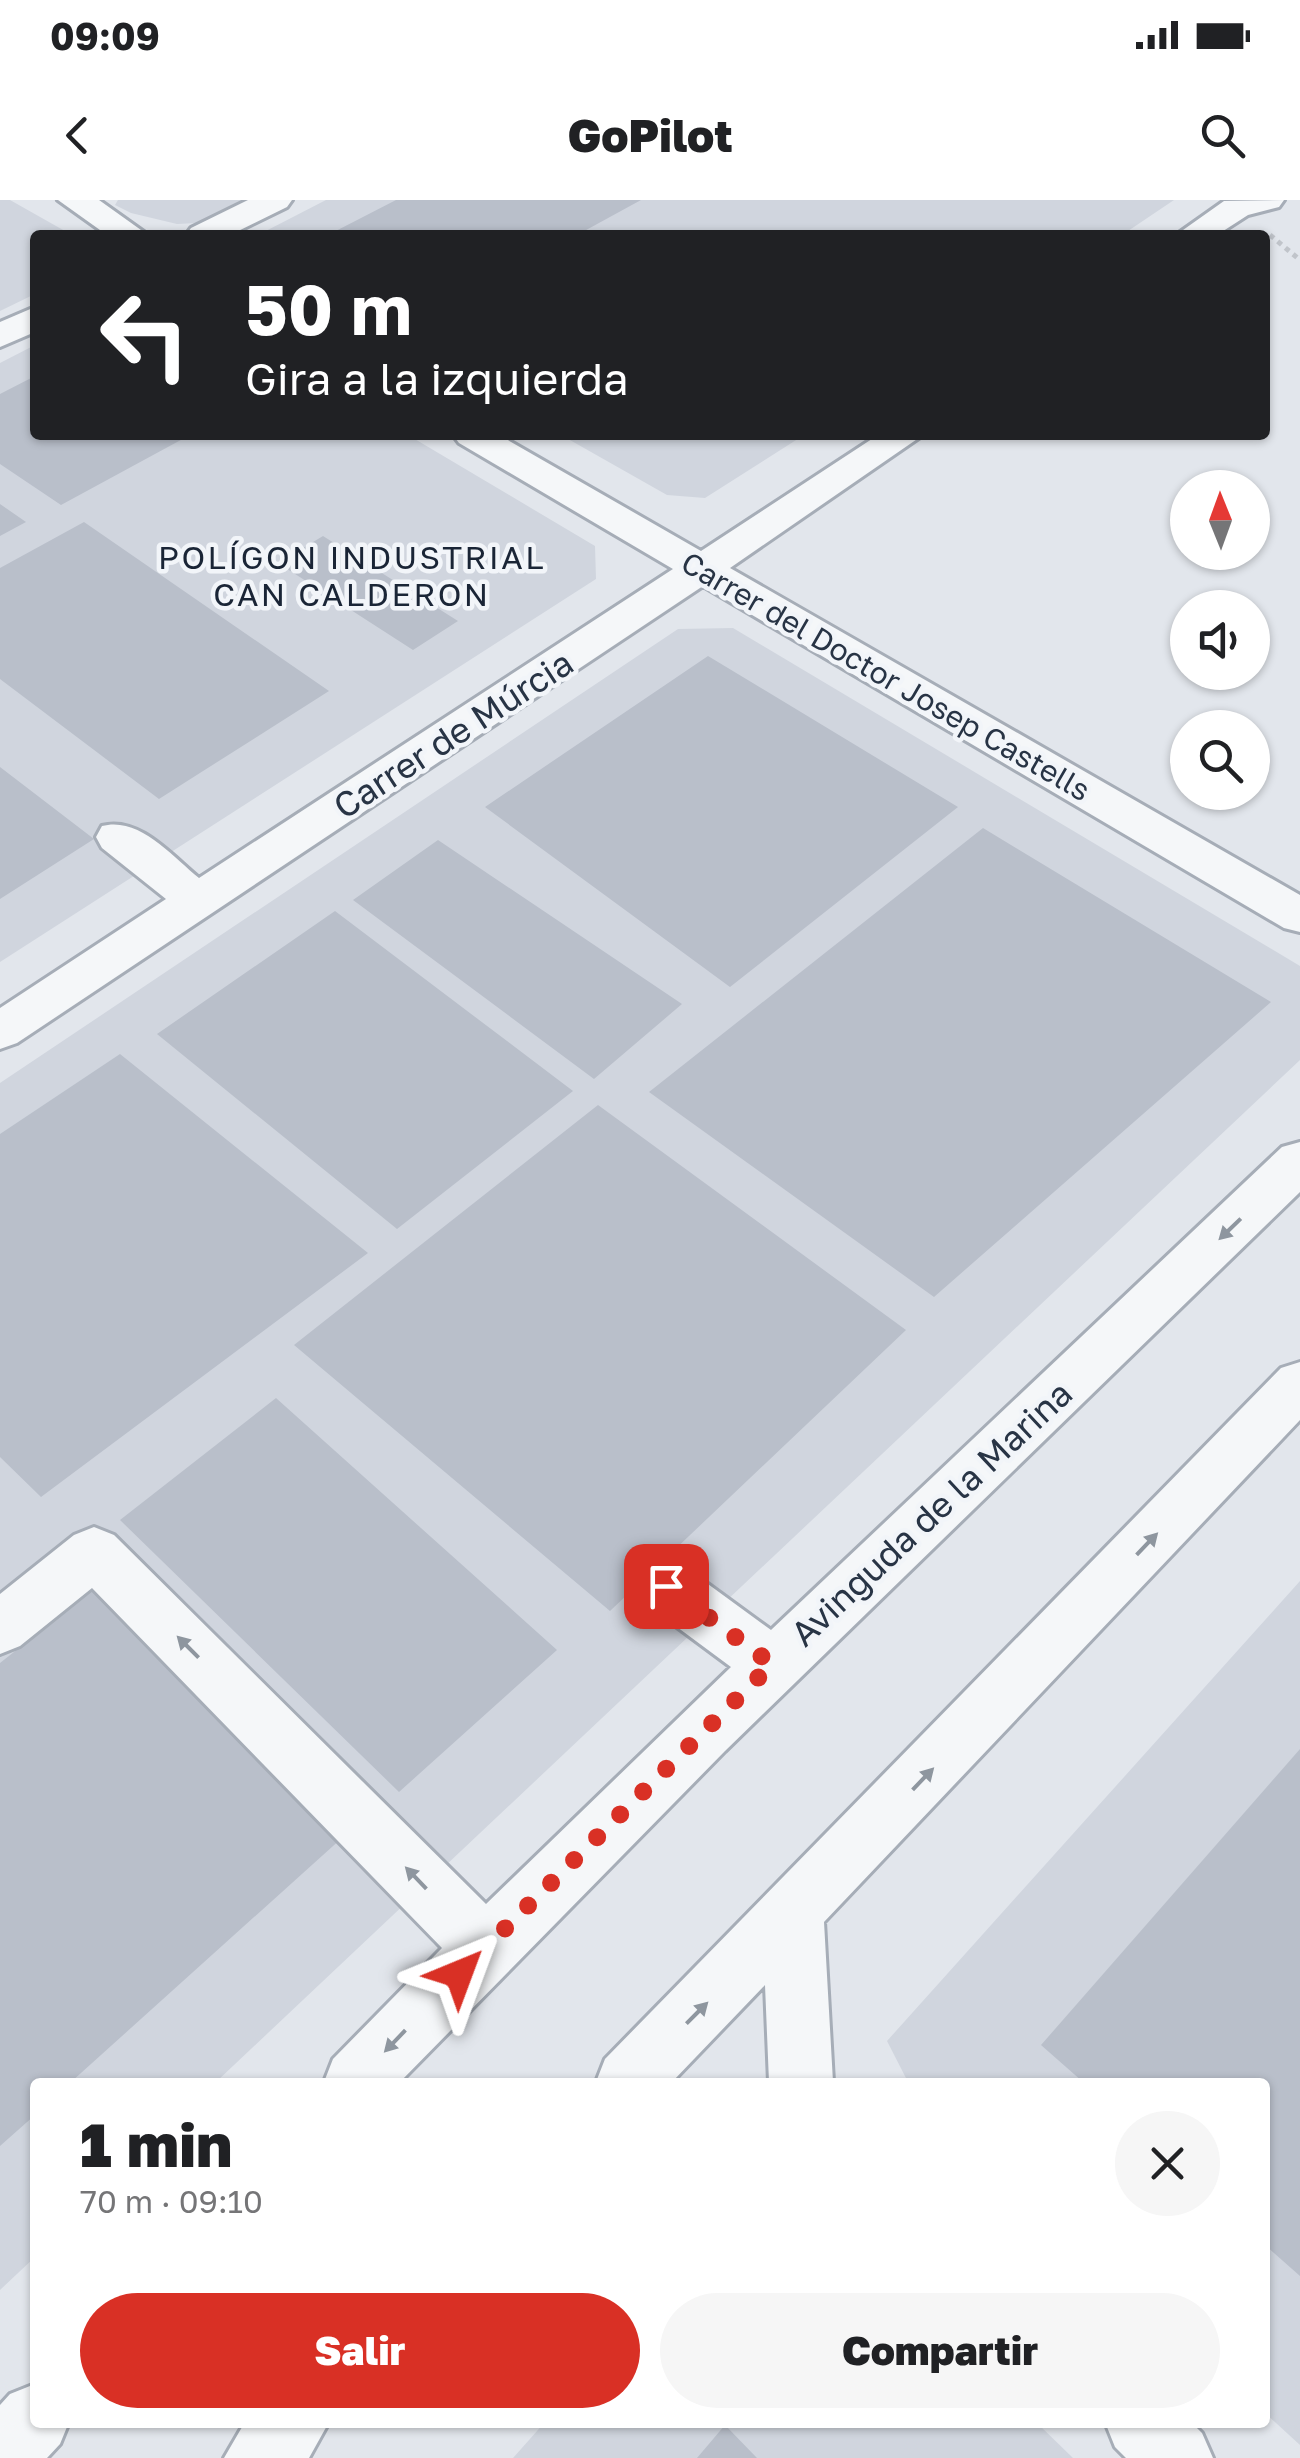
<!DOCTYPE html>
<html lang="es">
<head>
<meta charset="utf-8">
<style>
	:root { --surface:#fff; --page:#f6f6f6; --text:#202124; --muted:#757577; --accent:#d93025 }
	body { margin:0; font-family:"Golos Text",sans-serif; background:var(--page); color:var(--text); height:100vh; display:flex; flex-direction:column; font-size:38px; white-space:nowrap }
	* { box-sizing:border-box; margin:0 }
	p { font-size:32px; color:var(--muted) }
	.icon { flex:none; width:55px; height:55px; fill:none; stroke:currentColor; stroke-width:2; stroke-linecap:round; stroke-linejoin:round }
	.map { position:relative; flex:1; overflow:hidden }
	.panel { position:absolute; left:30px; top:1878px; width:1240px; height:350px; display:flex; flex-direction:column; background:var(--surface); border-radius:10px; box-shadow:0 2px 8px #0004 }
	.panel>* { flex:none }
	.hud { position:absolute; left:30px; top:30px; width:1240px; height:210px; border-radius:10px; box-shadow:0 2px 8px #0004; background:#202124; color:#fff; overflow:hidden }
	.needle { width:65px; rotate:359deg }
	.controls { position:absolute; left:1170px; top:270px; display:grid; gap:20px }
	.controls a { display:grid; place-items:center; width:100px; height:100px; border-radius:50%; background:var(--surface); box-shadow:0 2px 8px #0004; font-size:50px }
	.pin { position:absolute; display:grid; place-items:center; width:85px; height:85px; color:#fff; margin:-42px; border-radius:20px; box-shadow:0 5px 15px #0006 }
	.me { position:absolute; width:110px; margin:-55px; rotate:44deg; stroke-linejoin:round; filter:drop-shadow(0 0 8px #0008) }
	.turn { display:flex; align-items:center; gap:35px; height:210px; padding:0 50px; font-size:45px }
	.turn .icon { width:130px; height:130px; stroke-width:2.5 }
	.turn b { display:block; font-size:70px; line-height:85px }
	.round { display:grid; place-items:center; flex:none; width:105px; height:105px; border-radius:52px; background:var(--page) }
	.overview { display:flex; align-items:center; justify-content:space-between; height:170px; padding:0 50px }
	h1 { font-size:60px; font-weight:800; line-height:75px }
	.button { display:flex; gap:20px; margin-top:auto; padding:20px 50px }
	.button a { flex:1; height:115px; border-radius:60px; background:var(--accent); color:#fff; font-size:40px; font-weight:800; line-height:115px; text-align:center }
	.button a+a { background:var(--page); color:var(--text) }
	.status { display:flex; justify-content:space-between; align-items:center; height:70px; padding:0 50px; background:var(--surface); direction:ltr }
	.status svg { height:28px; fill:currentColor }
	header { display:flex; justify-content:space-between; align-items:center; height:130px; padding:0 50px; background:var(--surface); font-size:45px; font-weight:800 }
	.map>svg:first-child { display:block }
	.built { fill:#d0d5de }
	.building { fill:#b9bfca }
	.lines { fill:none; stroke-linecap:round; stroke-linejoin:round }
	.minor-casing { stroke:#a6adb7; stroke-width:6 }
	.path { stroke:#c0c4ca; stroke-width:5; stroke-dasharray:5 5; stroke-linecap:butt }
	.minor { fill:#f5f7f9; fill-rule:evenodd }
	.oneway { fill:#8e969f }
	.route { stroke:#d93025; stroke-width:18; stroke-dasharray:0 32.4 }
	.labels { text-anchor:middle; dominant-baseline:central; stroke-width:9; stroke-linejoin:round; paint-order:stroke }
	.far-street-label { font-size:30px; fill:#283445; stroke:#f2f5f9 }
	.far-neighbourhood-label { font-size:32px; letter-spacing:2.5px; fill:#1a2536; stroke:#f2f5f9 }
	.street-label { font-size:35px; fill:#283445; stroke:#f2f5f9 }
</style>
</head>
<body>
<div class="status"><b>09:09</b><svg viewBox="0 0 49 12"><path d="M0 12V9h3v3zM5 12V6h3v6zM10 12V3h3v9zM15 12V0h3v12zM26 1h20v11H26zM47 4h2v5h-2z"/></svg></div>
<header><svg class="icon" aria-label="back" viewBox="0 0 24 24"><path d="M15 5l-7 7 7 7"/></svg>GoPilot<svg class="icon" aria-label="search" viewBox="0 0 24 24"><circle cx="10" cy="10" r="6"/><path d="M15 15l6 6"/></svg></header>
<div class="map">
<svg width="1300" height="2258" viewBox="0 0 1300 2258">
	<rect width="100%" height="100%" fill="#e2e6ec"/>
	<!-- built -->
	<path class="built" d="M0 0H10L72 35H35V94L0 111Z
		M118 0H255L216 22 177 24 131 13 115 5Z
		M326 0H1174L1122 35H258Z
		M35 145V235H408L595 346 596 379 0 762V163Z
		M561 235H804L705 298 667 295Z
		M733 428 1300 766V860L216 1882H35V2057L0 2090V883L678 429Z
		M1300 1381V2245L1265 2213V1882H908L887 1841Z
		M545 2222 1037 2223 1073 2258H513Z"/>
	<!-- building -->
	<path class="building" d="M396 0H641L577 35H328Z
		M35 176V235H190L61 305 0 264V194Z
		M0 304 26 322 0 336Z
		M84 322 329 491 159 599 0 479V368Z
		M323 336 458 421 413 450 278 363Z
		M708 456 958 607 730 787 485 607Z
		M0 567 94 639 0 699Z
		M983 628 1271 802 934 1097 649 892Z
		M438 640 682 804 594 879 353 700Z
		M335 711 573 891 397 1029 157 834Z
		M120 854 368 1053 41 1297 0 1257V934Z
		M598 905 906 1130 610 1411 294 1145Z
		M276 1198 557 1450 399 1592 120 1320Z
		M94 1389 343 1637 71 1882H35V1915L0 1946V1463Z
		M1300 1549V2076L1265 2045V1882H1083L1041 1845Z
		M725 2225 757 2258H697Z"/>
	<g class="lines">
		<defs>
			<path id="minor" d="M58 0H99L148 35H107Z
				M248 0H292L287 7 230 35H186L191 28Z
				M1284 0 1279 7 1248 15 1217 35H1176L1224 1Z
				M35 107V132L0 147V122Z
				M453 235H499L701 351 878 235H923L730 368 1300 695V732L1284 728 703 386 17 843 0 849V808L166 699 102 648 96 637 102 626C139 616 172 656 199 678L673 369 459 243Z
				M1300 942V992L725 1551 400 1882H324L333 1859 442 1748 92 1388 20 1446 0 1454V1394L74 1335 94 1327 114 1335 486 1704 731 1467 646 1404 638 1386 646 1368 666 1361 686 1368 771 1430 1282 947Z
				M1300 1162V1220L824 1722 833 1882H769L765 1785 672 1882H596L605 1859 1281 1168Z
				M35 2184V2222H69L60 2244 47 2258H0V2205L10 2194Z
				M245 2222H329L309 2258H224Z
				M1105 2222H1191L1202 2233 1213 2258H1126L1115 2247Z"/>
		</defs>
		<!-- minor casing -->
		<use href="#minor" class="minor-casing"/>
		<!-- path -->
		<path class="path" d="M1270 35 1300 60"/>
		<!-- minor -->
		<use href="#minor" class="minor"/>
	</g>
	<!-- one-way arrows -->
	<defs><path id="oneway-solid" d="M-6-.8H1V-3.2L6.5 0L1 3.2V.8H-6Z" transform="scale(2.5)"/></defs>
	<g class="oneway">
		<use href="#oneway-solid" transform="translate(1230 1029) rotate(136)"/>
		<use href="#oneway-solid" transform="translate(1147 1344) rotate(-46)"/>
		<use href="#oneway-solid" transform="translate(188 1447) rotate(-135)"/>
		<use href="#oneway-solid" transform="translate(923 1579) rotate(-46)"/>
		<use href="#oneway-solid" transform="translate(416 1678) rotate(-134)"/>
		<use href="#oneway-solid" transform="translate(697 1813) rotate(-45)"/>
		<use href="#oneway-solid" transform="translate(395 1841) rotate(134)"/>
	</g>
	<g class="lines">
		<!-- route -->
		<path class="route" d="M459 1774 772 1464 666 1386"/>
	</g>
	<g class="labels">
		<!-- far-street labels -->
		<g class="far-street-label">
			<text transform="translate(886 476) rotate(30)">Carrer del Doctor Josep Castells</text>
		</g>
		<!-- far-neighbourhood labels -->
		<g class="far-neighbourhood-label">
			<text x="352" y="357">POLÍGON INDUSTRIAL<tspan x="352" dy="37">CAN CALDERON</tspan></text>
		</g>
		<!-- street labels -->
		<g class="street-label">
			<text transform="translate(453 534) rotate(-33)">Carrer de Múrcia</text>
			<text transform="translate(931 1313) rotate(-43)">Avinguda de la Marina</text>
		</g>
	</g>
</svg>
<div class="controls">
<a><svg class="needle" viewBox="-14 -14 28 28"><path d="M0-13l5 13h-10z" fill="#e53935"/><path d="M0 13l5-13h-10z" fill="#757577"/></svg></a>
<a><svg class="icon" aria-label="sound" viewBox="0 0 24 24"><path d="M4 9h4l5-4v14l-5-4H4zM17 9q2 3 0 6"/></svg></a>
<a><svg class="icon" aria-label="search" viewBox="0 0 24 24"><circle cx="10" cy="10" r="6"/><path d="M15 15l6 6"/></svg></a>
</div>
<div class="pin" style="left:666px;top:1386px;background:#d93025"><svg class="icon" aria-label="arrive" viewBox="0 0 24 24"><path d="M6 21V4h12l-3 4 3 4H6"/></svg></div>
<svg class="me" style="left:459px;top:1774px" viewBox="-20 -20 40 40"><path d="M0-17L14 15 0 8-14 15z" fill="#d93025" stroke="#fff" stroke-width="4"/></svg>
<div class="hud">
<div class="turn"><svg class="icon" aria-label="left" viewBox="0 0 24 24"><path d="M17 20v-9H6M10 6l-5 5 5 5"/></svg><div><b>50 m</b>Gira a la izquierda</div></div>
</div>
<section class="panel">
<div class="overview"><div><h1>1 min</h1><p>70 m · 09:10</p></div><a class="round"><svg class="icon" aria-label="close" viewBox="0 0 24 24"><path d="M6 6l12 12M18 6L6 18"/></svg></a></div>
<div class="button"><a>Salir</a><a>Compartir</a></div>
</section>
</div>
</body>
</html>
